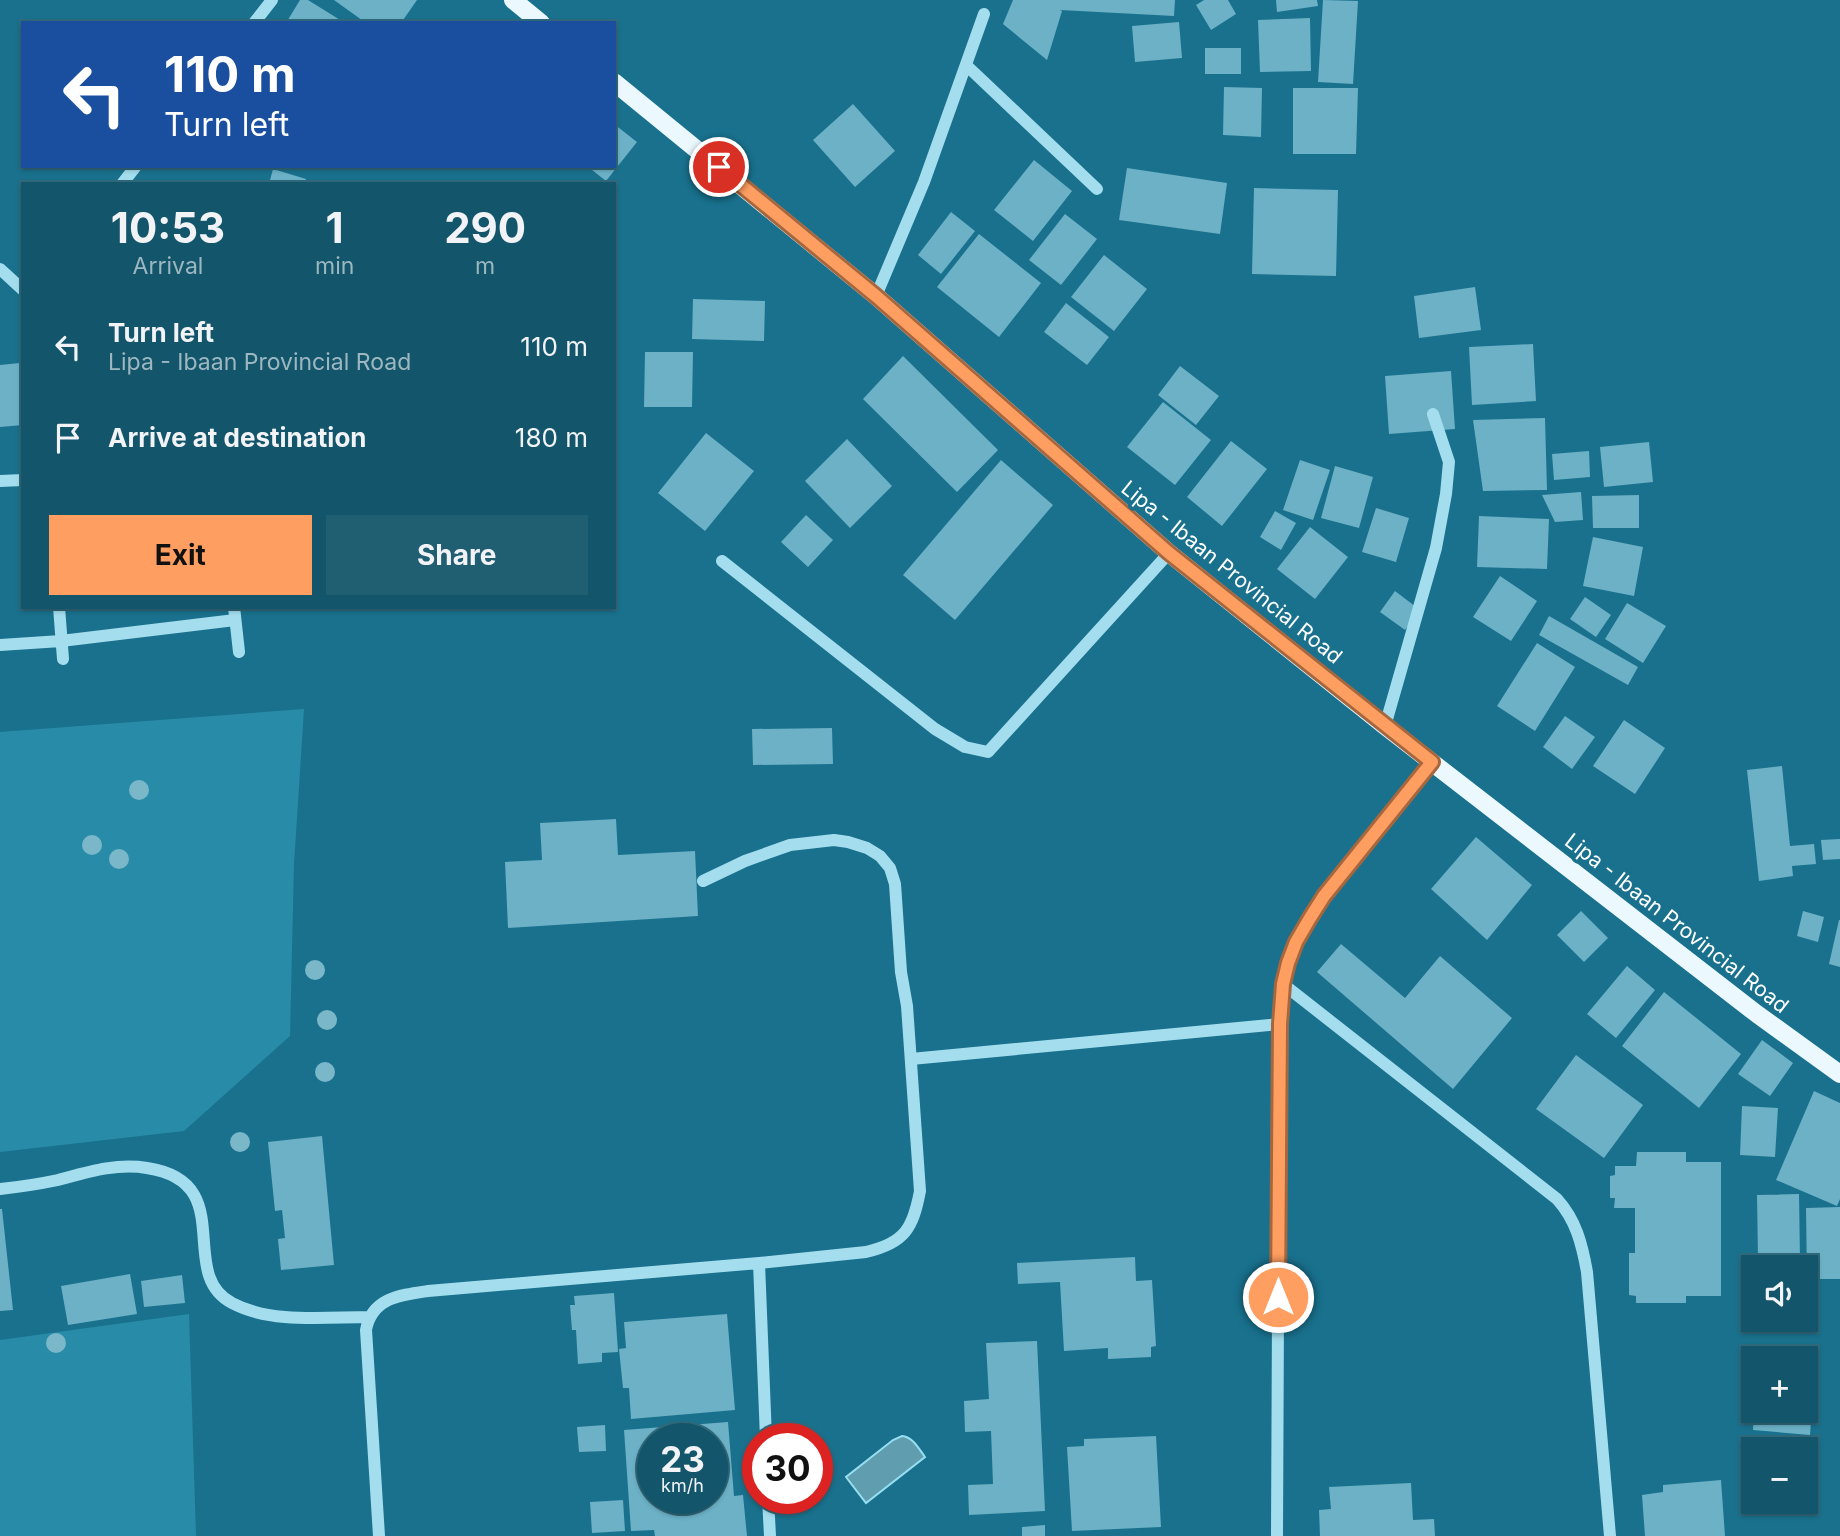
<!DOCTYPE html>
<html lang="en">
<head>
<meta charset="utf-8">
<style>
	:root { --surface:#13556a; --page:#205e72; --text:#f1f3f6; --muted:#9db7c1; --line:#326b7e; --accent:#ff9e61 }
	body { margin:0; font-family:Inter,sans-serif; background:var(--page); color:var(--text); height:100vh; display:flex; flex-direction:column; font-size:26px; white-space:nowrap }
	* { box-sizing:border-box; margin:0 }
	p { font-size:23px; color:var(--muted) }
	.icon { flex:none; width:38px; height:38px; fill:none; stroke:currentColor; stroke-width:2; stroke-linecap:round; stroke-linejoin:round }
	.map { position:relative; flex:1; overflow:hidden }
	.sheet { position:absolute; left:21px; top:182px; width:595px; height:427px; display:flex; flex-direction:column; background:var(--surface); border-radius:0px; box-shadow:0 2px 5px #0004,0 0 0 2px var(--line) }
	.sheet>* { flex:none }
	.hud { position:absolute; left:21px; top:21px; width:595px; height:147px; border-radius:0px; box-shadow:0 2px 5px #0004,0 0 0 2px var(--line); background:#1a4fa0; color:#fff; overflow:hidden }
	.fabs { position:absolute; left:1741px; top:1255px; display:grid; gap:14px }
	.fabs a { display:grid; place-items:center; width:77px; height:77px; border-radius:0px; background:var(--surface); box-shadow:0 2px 5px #0004,0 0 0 2px var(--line); font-size:35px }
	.speed { position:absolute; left:637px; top:1423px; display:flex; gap:14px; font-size:35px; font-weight:700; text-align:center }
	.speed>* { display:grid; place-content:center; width:91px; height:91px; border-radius:50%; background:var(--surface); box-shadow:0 2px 5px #0004,0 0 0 2px var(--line); line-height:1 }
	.speed small { font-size:18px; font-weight:400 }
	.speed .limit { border:10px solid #d22; background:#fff; color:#111 }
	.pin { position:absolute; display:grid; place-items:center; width:60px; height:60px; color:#fff; margin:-30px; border:4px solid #fff; border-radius:50%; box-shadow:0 2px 7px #0007 }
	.me { position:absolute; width:77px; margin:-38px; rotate:0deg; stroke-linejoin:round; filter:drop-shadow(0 0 5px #0008) }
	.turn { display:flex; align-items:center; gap:24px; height:147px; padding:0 28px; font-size:32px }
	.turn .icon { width:91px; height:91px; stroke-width:2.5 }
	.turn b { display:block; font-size:49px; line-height:60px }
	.eta { display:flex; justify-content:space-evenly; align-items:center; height:119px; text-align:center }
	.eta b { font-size:42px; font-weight:700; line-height:49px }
	.button { display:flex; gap:14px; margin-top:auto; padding:14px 28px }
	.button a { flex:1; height:80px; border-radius:0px; background:var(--accent); color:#111; font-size:28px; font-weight:700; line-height:80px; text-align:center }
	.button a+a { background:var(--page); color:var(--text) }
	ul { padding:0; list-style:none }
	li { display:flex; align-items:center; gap:21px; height:91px; padding:0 28px }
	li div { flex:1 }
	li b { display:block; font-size:26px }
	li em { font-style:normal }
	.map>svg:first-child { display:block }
	.green { fill:#288ca9 }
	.water { fill:#609daf; stroke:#97def1; stroke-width:2 }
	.building { fill:#6cb1c6; fill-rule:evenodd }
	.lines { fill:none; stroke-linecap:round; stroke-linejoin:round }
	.minor { stroke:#a4deee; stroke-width:12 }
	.major { stroke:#ebf9ff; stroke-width:18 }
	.tree { fill:#7ab7c9 }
	.route-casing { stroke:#a6673f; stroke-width:18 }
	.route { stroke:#ff9e61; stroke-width:12 }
	.labels { text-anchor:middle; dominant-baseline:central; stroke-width:7; stroke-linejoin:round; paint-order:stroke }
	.street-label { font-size:21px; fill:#fff; stroke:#19718d }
</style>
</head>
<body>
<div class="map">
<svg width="1840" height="1536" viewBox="0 0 1840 1536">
	<rect width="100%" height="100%" fill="#19718d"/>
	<!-- green -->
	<path class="green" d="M304 709 294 864 290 1036 184 1131 0 1152V732Z
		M189 1314 196 1536H0V1340Z"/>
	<!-- water -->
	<path class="water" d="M902 1436C913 1437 919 1449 925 1457L866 1503 846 1477 893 1440Z"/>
	<!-- building -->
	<path class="building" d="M300 0H308L345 23H286Z
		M334 0H417L401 23H366Z
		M1013 0H1175L1174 16 1060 10 1062 11 1047 60 1003 24Z
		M1204 0H1228L1236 14 1211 30 1196 5Z
		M1276 0H1317L1318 6 1277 12Z
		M1323 0 1358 1 1353 84 1318 82Z
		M1310 18 1311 71 1260 72 1258 20Z
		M1179 22 1182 58 1135 62 1132 26Z
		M1205 48H1241V74H1205Z
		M1224 87 1262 88 1261 137 1223 135Z
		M1293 88H1358L1356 154H1293Z
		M853 104 895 151 855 187 813 140Z
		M614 124 637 142 606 181 587 166H614Z
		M1034 160 1072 191 1033 241 994 210Z
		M1127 168 1227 183 1220 234 1119 220Z
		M273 169 306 179 305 184H269Z
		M1254 188 1338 190 1336 276 1252 274Z
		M951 212 975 231 941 274 918 255Z
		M1065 214 1097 239 1061 285 1029 260Z
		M979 234 1041 283 999 337 937 287Z
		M1104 255 1147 289 1114 331 1071 297Z
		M1475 287 1481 330 1419 338 1414 296Z
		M693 299 765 301 764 341 692 339Z
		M1066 303 1109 337 1087 365 1044 332Z
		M1533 344 1536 401 1472 405 1469 347Z
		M645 352H693L692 407H644Z
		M903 356 998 450 957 492 863 399Z
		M20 363 23 393V425L0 427V365Z
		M1180 366 1219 396 1196 425 1158 395Z
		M1451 371 1455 429 1389 434 1385 376Z
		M1163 402 1211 440 1175 485 1127 447Z
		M1545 418 1547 490 1483 491 1473 420Z
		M706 433 754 471 705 531 658 493Z
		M847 439 892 486 850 528 805 481Z
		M1231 441 1267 469 1222 526 1187 497Z
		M1649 442 1653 482 1604 487 1600 447Z
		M1589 451 1590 477 1554 480 1552 454Z
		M1001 460 1053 505 955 620 903 575Z
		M1300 460 1330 470 1313 520 1283 510Z
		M1335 466 1373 477 1359 528 1321 518Z
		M1581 492 1583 520 1555 522 1542 495Z
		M1639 495V528H1593L1592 496Z
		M1376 508 1409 518 1396 562 1362 552Z
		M1275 511 1296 523 1281 550 1260 537Z
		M806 515 833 540 808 567 781 542Z
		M1479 516 1549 519 1547 569 1477 567Z
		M1310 527 1348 557 1315 599 1277 569Z
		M1593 537 1643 547 1634 596 1583 586Z
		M1500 576 1537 601 1511 641 1473 617Z
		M1395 591 1420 610 1405 630 1380 612Z
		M1585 597 1611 615 1596 637 1570 619Z
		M1627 603 1666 626 1643 663 1605 639Z
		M1549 616 1638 667 1628 685 1539 635Z
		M1537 643 1575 667 1535 731 1497 706Z
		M1565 716 1595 737 1572 769 1543 747Z
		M1624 720 1665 748 1635 794 1593 766Z
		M832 728 833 764 753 765 752 729Z
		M1782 766 1790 846 1814 844 1816 864 1792 866 1793 876 1759 881 1747 770Z
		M616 819 618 855 695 851 698 916 508 928 505 862 542 860 540 823Z
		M1476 837 1532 885 1487 940 1431 889Z
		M1840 839V859L1823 860 1821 840Z
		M1581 911 1608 938 1584 962 1557 935Z
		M1803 911 1824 917 1818 942 1797 936Z
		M1839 920H1840V967L1829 964Z
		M1341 944 1405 998 1440 956 1512 1018 1453 1089 1317 972Z
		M1627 966 1655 990 1616 1038 1587 1014Z
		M1664 992 1741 1054 1699 1108 1622 1046Z
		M1762 1040 1793 1063 1770 1096 1738 1074Z
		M1576 1055 1643 1105 1604 1158 1536 1109Z
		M1814 1091 1840 1103V1199L1837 1206 1776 1180Z
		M1742 1106 1778 1108 1775 1157 1740 1155Z
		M322 1136 334 1265 281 1270 278 1239 285 1238 282 1210 275 1211 268 1142Z
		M1637 1152H1686V1162H1721V1296H1686V1303H1636V1296L1629 1295V1253H1635V1208H1614L1615 1198H1610V1176L1615 1175V1166H1636Z
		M1799 1194 1800 1259 1758 1260 1757 1195Z
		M1840 1207V1279H1807L1806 1208Z
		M0 1209H2L13 1310 0 1311Z
		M1135 1257 1136 1281 1152 1280 1156 1346 1151 1347V1357L1108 1359V1348L1064 1351 1060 1282 1018 1284 1017 1263Z
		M1748 1268H1754V1321H1750Z
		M130 1274 137 1314 68 1325 61 1286Z
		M182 1275 185 1303 144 1307 141 1281Z
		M614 1293 618 1352 602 1353V1362L578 1364 576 1330H572L570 1305H575L574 1296Z
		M727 1314 735 1410 631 1419 629 1388H623L619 1349 626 1348 624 1322Z
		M1037 1341 1045 1511 969 1515 968 1485 993 1484 991 1431 965 1432 964 1401 989 1399 986 1343Z
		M1806 1369 1815 1370 1810 1435 1753 1430 1754 1410H1806Z
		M728 1422 734 1496 743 1495 747 1536H655L654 1530 631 1531 624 1430ZM653 1438H712V1498H653Z
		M605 1425 606 1451 579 1452 577 1427Z
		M1156 1436 1161 1527 1072 1531 1067 1447 1084 1446V1439Z
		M1721 1480 1725 1536H1645L1642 1495 1663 1492V1485Z
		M1411 1483 1413 1520 1434 1519 1435 1536H1320L1319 1510 1331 1509 1329 1487Z
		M623 1500 625 1531 592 1533 590 1502Z
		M1045 1525V1536H1022V1527Z"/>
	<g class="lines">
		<!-- minor -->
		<path class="minor" d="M254 23 272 0
			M966 65 1097 189
			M122 184 136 166
			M0 269 23 290
			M876 296 924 182 984 14
			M0 481 23 480
			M722 561 935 729 965 747 988 752 1169 553
			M59 607 63 659
			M234 607 239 652
			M0 645 61 641 235 620
			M1385 726 1436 548 1446 494 1449 462 1433 414
			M1283 984 1557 1199C1576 1220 1582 1244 1587 1272L1610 1536
			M911 1059 1280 1024
			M0 1189C19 1187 39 1184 58 1180 88 1172 116 1163 147 1168 240 1182 175 1273 232 1303 271 1324 326 1317 369 1317
			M759 1263 766 1438
			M768 1498 770 1536
			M379 1536 366 1330C372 1298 400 1295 428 1291L759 1263 866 1252C905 1243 913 1228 920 1191L907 1006 901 972 895 884 890 868 880 856 867 848 848 842 834 840 790 845 745 861 703 881
			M1277 1536 1279 1085C1280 1038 1276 987 1295 943 1303 927 1314 911 1324 896L1432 762"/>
		<!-- major -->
		<path class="major" d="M513 0 541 23
			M614 82 876 296 1169 553 1385 726 1757 1014 1840 1074"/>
	</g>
	<!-- trees -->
	<g class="tree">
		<circle cx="139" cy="790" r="10"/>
		<circle cx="92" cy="845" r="10"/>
		<circle cx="119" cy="859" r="10"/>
		<circle cx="315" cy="970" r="10"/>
		<circle cx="327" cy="1020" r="10"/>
		<circle cx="325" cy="1072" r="10"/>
		<circle cx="240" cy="1142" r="10"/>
		<circle cx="56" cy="1343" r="10"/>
	</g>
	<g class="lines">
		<defs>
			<path id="route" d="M719 167 876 296 1169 553 1432 762 1324 896 1310 918 1296 942 1288 963 1283 984 1280 1024 1278 1297"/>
		</defs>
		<!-- route casing -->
		<use href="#route" class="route-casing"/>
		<!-- route -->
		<use href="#route" class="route"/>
	</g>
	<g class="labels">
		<!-- street labels -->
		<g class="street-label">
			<text transform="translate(1232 572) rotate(39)">Lipa - Ibaan Provincial Road</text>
			<text transform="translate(1677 923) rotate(38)">Lipa - Ibaan Provincial Road</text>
		</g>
	</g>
</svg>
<div class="fabs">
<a><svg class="icon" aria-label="sound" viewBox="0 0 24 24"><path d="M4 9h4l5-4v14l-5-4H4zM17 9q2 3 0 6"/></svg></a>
<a>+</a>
<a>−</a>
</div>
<div class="speed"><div>23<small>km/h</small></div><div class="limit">30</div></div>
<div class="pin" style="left:719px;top:167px;background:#d93025"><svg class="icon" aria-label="arrive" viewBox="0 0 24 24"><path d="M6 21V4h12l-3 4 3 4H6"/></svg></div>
<svg class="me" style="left:1278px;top:1297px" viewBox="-20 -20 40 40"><circle r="17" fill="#ff9e61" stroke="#fff" stroke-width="3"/><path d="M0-11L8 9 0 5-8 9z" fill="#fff"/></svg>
<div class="hud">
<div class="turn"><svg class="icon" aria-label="left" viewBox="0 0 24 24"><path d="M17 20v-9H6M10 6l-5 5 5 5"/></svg><div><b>110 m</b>Turn left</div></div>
</div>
<section class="sheet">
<div class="eta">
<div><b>10:53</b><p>Arrival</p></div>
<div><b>1</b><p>min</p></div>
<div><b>290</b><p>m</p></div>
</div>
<ul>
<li><svg class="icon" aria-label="left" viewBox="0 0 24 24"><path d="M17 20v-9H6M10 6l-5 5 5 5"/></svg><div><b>Turn left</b><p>Lipa - Ibaan Provincial Road</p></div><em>110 m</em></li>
<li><svg class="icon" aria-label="arrive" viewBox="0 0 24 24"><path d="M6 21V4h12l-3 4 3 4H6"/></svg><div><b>Arrive at destination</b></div><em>180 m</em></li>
</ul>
<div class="button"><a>Exit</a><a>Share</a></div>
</section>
</div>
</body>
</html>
